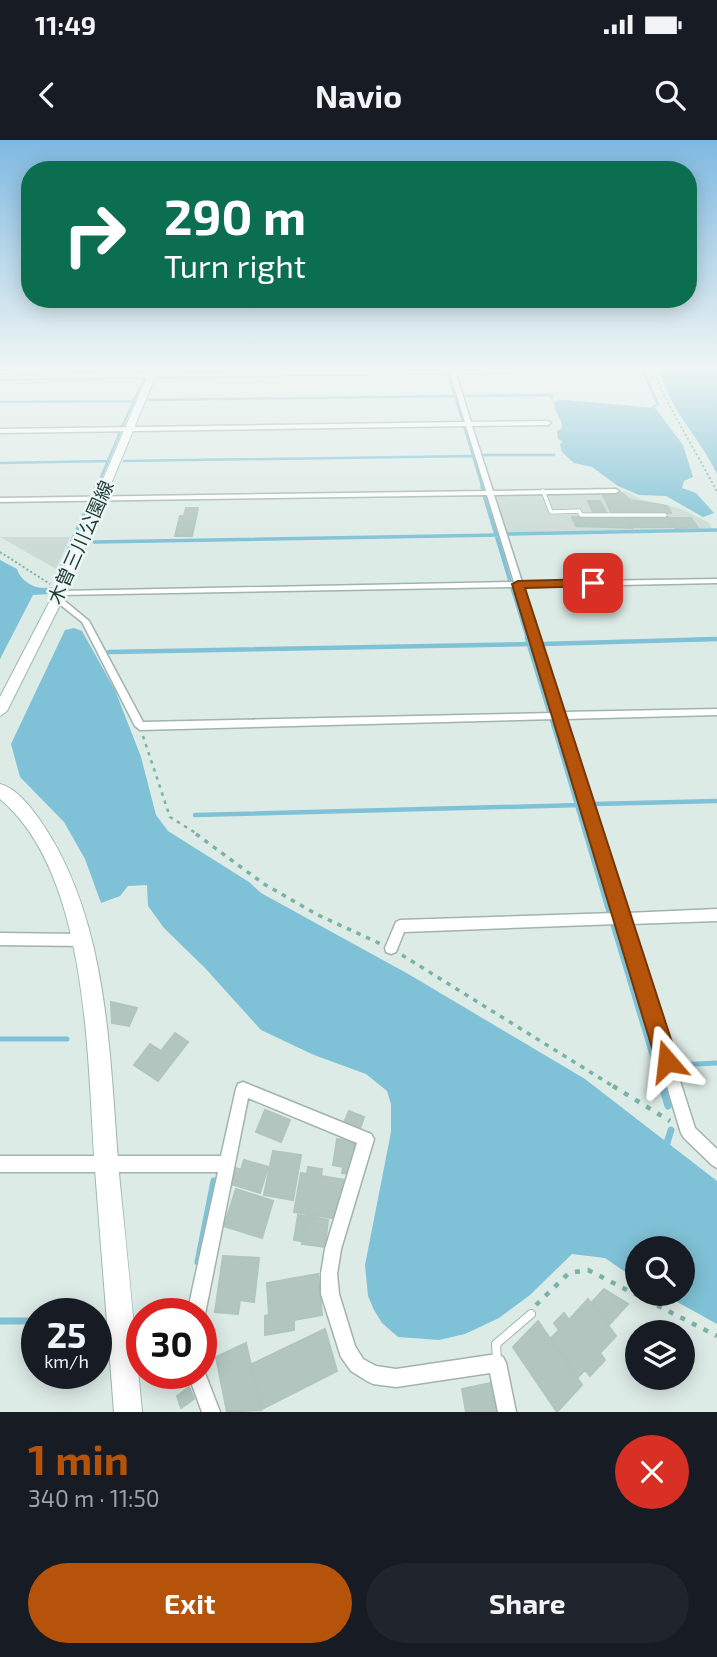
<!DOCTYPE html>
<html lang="en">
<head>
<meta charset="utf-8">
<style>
	:root { --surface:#171b24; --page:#20242c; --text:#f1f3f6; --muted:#9ea1a6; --accent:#b45309 }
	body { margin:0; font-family:"Exo 2","Noto Sans JP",sans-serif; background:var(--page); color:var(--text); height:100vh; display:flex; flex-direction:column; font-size:26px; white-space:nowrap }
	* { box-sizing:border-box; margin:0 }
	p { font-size:23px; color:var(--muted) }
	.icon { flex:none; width:38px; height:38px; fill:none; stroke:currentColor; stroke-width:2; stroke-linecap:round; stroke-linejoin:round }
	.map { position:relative; height:1272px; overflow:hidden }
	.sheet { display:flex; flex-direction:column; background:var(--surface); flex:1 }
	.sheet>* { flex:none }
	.guide { position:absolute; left:21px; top:21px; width:676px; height:147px; border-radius:28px; box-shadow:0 4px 18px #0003; background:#0b6e4f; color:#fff; overflow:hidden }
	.tools { position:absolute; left:625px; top:1096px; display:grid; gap:14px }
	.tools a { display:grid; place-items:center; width:70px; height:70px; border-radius:50%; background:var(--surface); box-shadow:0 4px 18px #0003; font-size:35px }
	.speed { position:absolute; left:21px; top:1158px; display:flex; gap:14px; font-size:35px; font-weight:700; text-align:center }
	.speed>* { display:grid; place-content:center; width:91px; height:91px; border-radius:50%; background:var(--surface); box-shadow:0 4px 18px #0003; line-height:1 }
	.speed small { font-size:18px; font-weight:400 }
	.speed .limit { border:10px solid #d22; background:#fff; color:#111 }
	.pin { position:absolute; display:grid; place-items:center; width:60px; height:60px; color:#fff; margin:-30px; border-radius:14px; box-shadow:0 4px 10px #0006 }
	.me { position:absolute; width:77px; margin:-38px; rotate:343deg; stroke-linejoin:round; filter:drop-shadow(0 0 5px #0008) }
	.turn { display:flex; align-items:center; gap:24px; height:147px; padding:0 28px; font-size:32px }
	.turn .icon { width:91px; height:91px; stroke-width:2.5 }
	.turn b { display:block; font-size:49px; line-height:60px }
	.round { display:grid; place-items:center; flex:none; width:74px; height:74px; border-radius:37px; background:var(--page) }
	.head { display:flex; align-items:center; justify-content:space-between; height:119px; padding:0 28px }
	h1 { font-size:42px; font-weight:700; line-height:52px; color:var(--accent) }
	.primary-button { display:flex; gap:14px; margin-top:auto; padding:14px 28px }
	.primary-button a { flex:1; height:80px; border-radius:42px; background:var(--accent); color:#fff; font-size:28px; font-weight:700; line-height:80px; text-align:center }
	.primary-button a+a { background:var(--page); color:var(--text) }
	.status { display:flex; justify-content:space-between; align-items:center; height:49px; padding:0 35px; background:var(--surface); direction:ltr }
	.status svg { height:19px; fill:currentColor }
	header { display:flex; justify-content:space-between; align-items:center; height:91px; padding:0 28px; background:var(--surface); font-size:32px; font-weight:700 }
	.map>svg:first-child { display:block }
	.built { fill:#cbdbd5 }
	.water { fill:#7fc1d6 }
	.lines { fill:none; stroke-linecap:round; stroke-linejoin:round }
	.stream-far4 { stroke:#7fc1d6; stroke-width:2.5 }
	.stream-far3 { stroke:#7fc1d6; stroke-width:3.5 }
	.stream-far2 { stroke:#7fc1d6; stroke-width:4.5 }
	.stream-far1 { stroke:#7fc1d6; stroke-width:5 }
	.stream { stroke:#7fc1d6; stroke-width:7 }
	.building { fill:#b2c6bf; stroke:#afc5be; stroke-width:2 }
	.lane-far1-casing { stroke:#a0b3ae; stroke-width:5 }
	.lane-casing { stroke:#a0b3ae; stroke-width:10 }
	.street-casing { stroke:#a0b3ae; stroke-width:3 }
	.secondary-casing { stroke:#9bb8b0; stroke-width:2 }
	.path-far3 { stroke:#7ab2a5; stroke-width:2; stroke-dasharray:2 2.5; stroke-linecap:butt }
	.path-far2 { stroke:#7ab2a5; stroke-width:2.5; stroke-dasharray:3.5 5; stroke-linecap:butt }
	.path-far1 { stroke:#7ab2a5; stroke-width:3.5; stroke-dasharray:4.5 6; stroke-linecap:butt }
	.path { stroke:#7ab2a5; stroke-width:4.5; stroke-dasharray:5 8; stroke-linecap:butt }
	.lane-far1 { stroke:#fff; stroke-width:3.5 }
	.lane { stroke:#fff; stroke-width:8 }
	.street { fill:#fff; fill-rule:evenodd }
	.secondary { fill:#fff; fill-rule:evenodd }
	.route { fill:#b45309; stroke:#753606; stroke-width:2 }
	.labels { text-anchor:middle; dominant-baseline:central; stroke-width:5; stroke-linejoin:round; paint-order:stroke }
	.far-street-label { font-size:19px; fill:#1d3c36; stroke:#eef7f3 }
</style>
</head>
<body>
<div class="status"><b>11:49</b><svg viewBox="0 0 49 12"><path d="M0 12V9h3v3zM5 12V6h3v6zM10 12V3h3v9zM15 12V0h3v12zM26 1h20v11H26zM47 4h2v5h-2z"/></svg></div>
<header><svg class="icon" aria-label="back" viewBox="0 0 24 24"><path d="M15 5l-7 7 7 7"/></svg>Navio<svg class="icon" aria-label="search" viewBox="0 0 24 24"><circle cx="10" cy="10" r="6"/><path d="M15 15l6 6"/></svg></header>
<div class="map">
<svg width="717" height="1272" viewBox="0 0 717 1272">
	<rect width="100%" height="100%" fill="#ddebe6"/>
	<!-- built -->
	<path class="built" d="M627 352 640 359 679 368 708 382 713 390 507 394 494 355Z
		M0 397H70L56 429Z"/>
	<!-- water -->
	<path class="water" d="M660 230H717V334C701 299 668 268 660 230Z
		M565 260 655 268 683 305 693 337 684 341 682 348 696 353 714 373 703 377 666 356 639 355 618 346 592 327 574 323 562 312 560 304 563 302 558 299 557 291 562 288C563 279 554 274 554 261Z
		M0 420 17 429C21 443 38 451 52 447L49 454 33 455 0 519Z
		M74 488 82 491 115 550 141 617 156 675 168 691 249 742 261 753 410 835 585 939 717 1041V1184L661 1153H682V1108H637V1140L605 1118 572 1114 530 1155 499 1178 465 1194 439 1200 398 1197 382 1183 374 1170 368 1156 365 1125 391 992V964L387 951 366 934 314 915 261 890 205 828 164 788 148 766 147 745 128 746 120 756 101 763 85 719 64 682 20 637 11 604 65 490Z"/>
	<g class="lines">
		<!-- stream-far4 -->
		<path class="stream-far4" d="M643 230 658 265 652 268
			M448 233 463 282
			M463 256 551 255 552 258
			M149 260 456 256
			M0 262 134 261
			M464 286 483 349
			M122 287 145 236
			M481 315H554
			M124 321 474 316
			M0 323 108 321
			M96 349 121 290"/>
		<!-- stream-far3 -->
		<path class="stream-far3" d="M482 347 483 350
			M484 355 510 441
			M92 357 96 347
			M507 394 717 390
			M94 402 499 395
			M71 403 90 361
			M56 441 69 408
			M512 448 528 500
			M683 500 717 499"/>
		<!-- stream-far2 -->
		<path class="stream-far2" d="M527 498 549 571
			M543 504 717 499
			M109 512 532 504
			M552 580 586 695
			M594 664 717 661
			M195 675 581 665"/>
		<!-- stream-far1 -->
		<path class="stream-far1" d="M586 694 609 772
			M613 785 662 948
			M0 899H67
			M677 925 717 923"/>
		<!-- stream -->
		<path class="stream" d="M662 946 668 966
			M667 1003 671 990
			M198 1122 214 1041
			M0 1181H37"/>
	</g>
	<!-- building -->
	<path class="building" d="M602 353H622L630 360 667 366 671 373 612 374Z
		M588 361H600L606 372H593Z
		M186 368H198L192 396H175L180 376H184Z
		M572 377H627L632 388 576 386Z
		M668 377 674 387H633L628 378Z
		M669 378H691L698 388H675Z
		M111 862 137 868 129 886 112 883Z
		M175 893 188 902 158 941 134 925 150 904 161 911Z
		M265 970 290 980 281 1002 256 992Z
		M349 971 364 977 359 992 343 985Z
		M337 999 356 1001 351 1034 342 1033 343 1027 333 1025Z
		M273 1011 301 1015 293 1060 264 1055Z
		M244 1020 268 1027 260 1053 231 1044 236 1028 241 1030Z
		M308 1027 322 1029 321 1036 346 1040 338 1079 294 1072 301 1033 307 1034Z
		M236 1049 273 1061 262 1098 224 1086Z
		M298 1075 305 1076 301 1101 294 1100Z
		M307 1076 328 1080 325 1107 302 1104Z
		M223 1116 259 1118 254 1162 240 1160 238 1174 215 1172Z
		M318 1134 322 1175 294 1180V1190L265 1195V1176L269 1175 267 1143Z
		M604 1149 628 1164 609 1185 592 1162Z
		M588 1159 616 1196 600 1213 605 1220 590 1236 585 1230 578 1237 551 1198 559 1190 554 1183 564 1173 569 1180Z
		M538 1181 582 1245 557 1272 513 1207Z
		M325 1189 337 1231 262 1269 252 1224Z
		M246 1203 261 1270 227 1272 216 1217Z
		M491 1243 497 1272H466L462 1249Z
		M189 1247 194 1259 181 1268 177 1256Z"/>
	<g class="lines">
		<defs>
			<path id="lane-far1" d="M543 351 551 372 579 371 581 375H665"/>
			<path id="lane" d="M497 1220 496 1204 531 1174"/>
			<path id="street" d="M391 230H565L456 234 471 282 548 281 551 283 548 285 472 286 493 351 616 349 619 351 616 353 494 355 522 442 717 439V443L523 447 563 572 717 569V575L565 579 627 773 717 769V781L630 784 695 988 717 1009V1028L712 1025 684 998 681 993 618 784 404 792 396 812 391 814 386 812 385 808 396 782 400 780 615 773 556 579 140 590 135 586 82 482 53 459 54 457H60L89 481 143 582 554 573 515 447 60 455 56 453 60 451 514 442 487 355 0 362V358L486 351 466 286 0 293V289L465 282 450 233 0 239V235Z
				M0 793 83 794 87 796 89 800 87 804 83 806 0 805Z
				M243 942 371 994 374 999 341 1109 337 1134 339 1154 355 1206 363 1219 376 1226 396 1229 497 1214 503 1217 506 1223 516 1272H498L490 1233 396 1247 373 1244 367 1241 351 1231 341 1217 321 1154V1134L325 1109 357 1003 248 958 205 1174 201 1181V1174H187L218 1032H0V1016H221L236 949 238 944Z
				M201 1227 203 1228 220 1272H202L188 1234H201Z"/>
			<path id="secondary" d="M150 230H158L66 453 7 571 0 576V557L54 453Z
				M0 644C18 649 32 669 42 683 112 787 109 924 120 1044 128 1120 135 1196 142 1272H114C108 1191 101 1110 95 1029 87 920 90 735 0 659Z"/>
		</defs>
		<!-- lane-far1 casing -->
		<use href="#lane-far1" class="lane-far1-casing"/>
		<!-- lane casing -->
		<use href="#lane" class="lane-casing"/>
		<!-- street casing -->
		<use href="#street" class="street-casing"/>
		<!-- secondary casing -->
		<use href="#secondary" class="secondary-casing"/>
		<!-- path-far3 -->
		<path class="path-far3" d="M652 230C671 272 696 311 717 352
			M0 412 50 444"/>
		<!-- path-far2 -->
		<path class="path-far2" d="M143 596 170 677 199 695"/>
		<!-- path-far1 -->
		<path class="path-far1" d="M196 694 264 744 318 775 381 804
			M402 815 616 948"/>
		<!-- path -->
		<path class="path" d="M613 946 670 981
			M536 1165 569 1133 588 1130 717 1196"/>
		<!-- lane-far1 -->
		<use href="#lane-far1" class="lane-far1"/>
		<!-- lane -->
		<use href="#lane" class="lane"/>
		<!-- street -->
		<use href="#street" class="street"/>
		<!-- secondary -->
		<use href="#secondary" class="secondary"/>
	</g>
	<!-- sky -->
	<linearGradient id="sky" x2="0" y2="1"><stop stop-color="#7eb9e1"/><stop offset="0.56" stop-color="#f0f6f4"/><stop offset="1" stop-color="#f0f6f4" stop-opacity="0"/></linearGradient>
	<rect width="717" height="408" fill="url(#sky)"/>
	<!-- route -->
	<path class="route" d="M593 439 599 443 597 446 525 448 678 921 675 929 667 932 659 929 656 921 512 444 518 441Z"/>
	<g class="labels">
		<!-- far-street labels -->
		<g class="far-street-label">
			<text transform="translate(80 402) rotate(-66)">木曽三川公園線</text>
		</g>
	</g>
</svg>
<div class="tools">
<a><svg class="icon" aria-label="search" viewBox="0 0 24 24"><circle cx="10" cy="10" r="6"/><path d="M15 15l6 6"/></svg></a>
<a><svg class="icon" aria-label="layers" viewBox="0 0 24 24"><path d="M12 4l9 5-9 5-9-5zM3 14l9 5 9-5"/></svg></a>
</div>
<div class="speed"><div>25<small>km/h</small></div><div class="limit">30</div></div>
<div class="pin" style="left:593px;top:443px;background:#d93025"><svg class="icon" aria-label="arrive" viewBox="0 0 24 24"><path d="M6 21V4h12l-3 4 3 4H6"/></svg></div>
<svg class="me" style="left:667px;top:921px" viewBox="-20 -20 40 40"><path d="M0-17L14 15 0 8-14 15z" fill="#b45309" stroke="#fff" stroke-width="4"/></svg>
<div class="guide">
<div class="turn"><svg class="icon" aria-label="right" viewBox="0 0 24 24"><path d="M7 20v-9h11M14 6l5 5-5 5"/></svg><div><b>290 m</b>Turn right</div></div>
</div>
</div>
<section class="sheet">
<div class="head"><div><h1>1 min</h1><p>340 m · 11:50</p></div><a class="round" style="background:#d93025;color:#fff"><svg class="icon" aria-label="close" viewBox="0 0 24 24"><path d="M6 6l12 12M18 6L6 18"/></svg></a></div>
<div class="primary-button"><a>Exit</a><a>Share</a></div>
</section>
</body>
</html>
